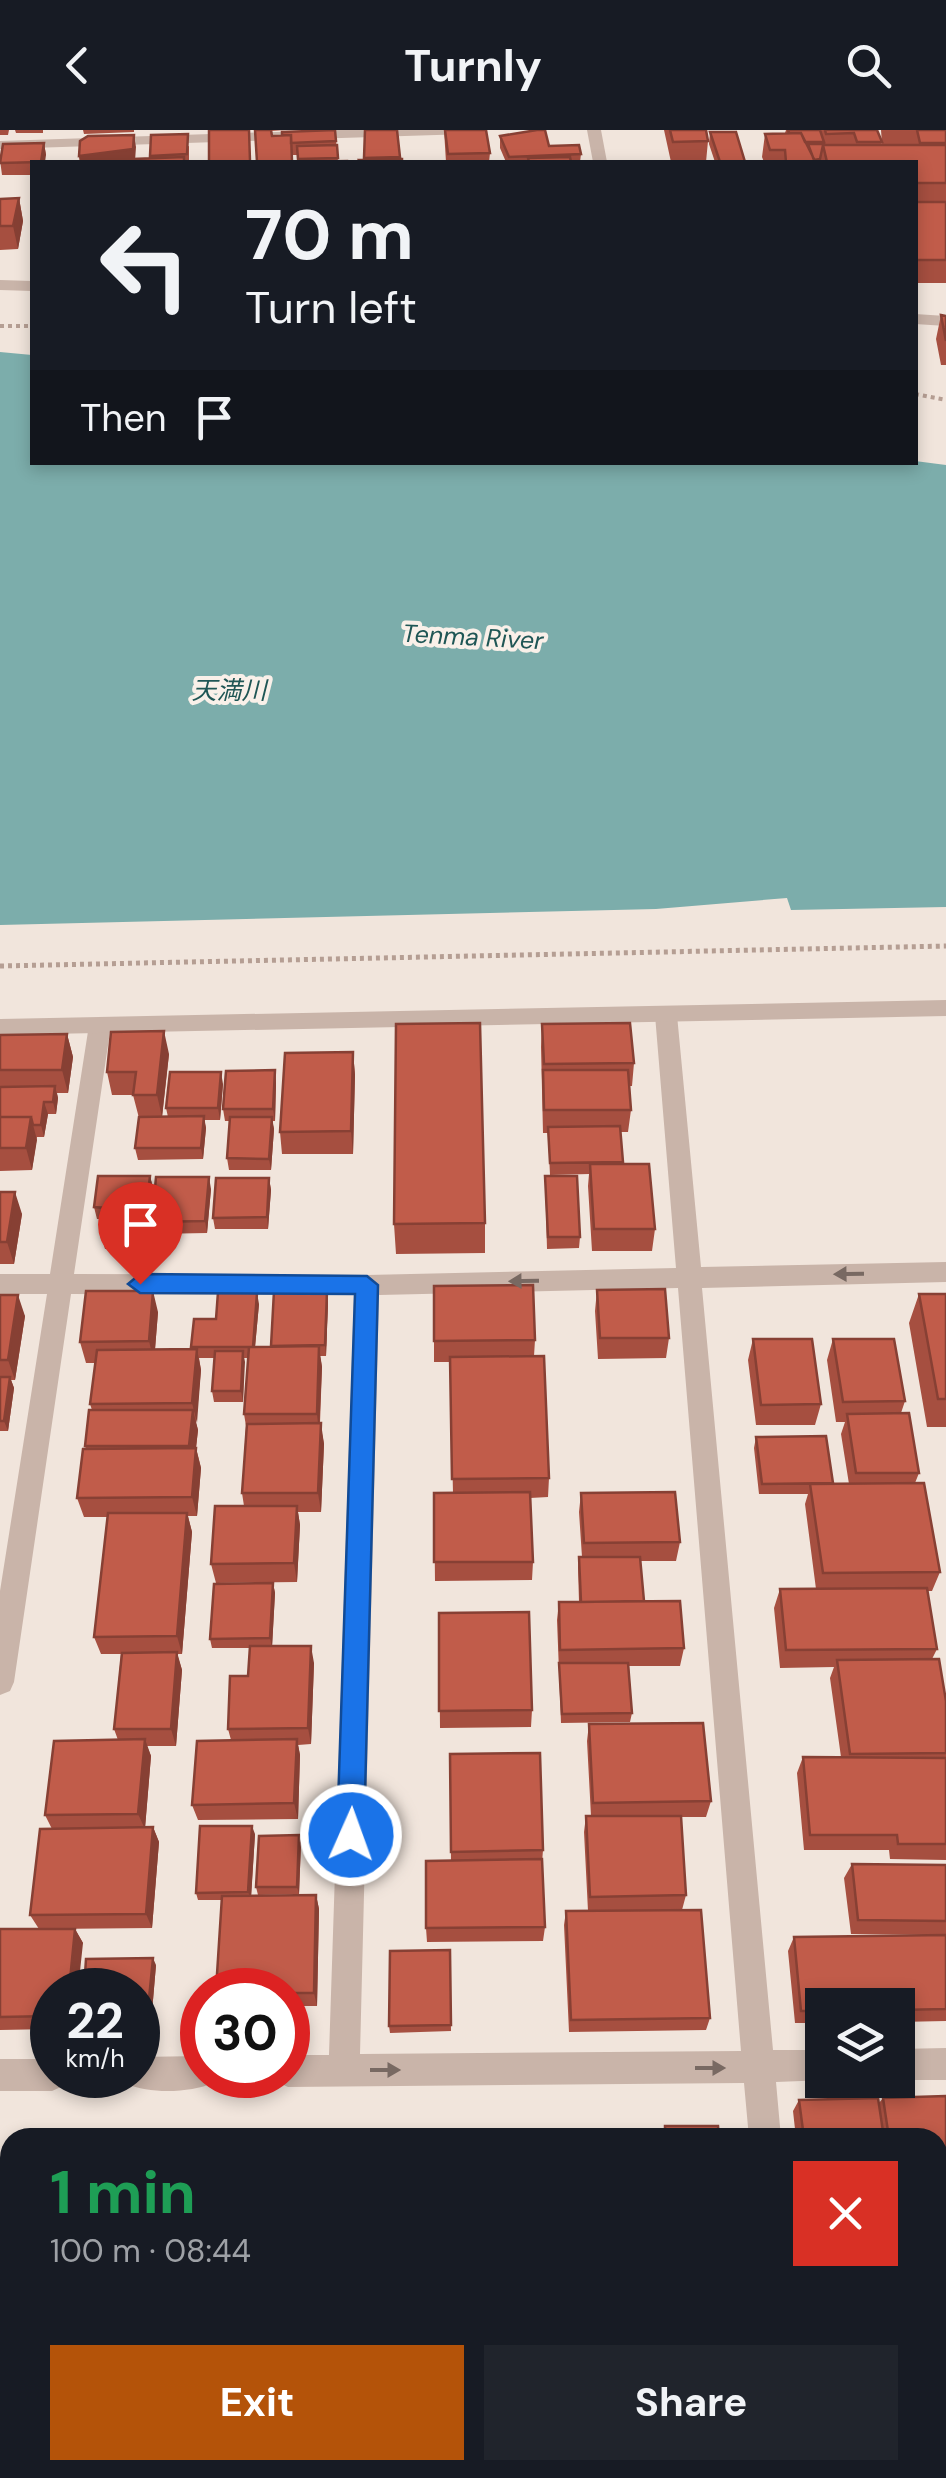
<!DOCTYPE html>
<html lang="en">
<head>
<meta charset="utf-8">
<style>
	:root { --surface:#171b24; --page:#20242c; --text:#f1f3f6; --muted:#9ea1a6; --accent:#b45309 }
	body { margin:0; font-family:"DM Sans","Noto Sans JP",sans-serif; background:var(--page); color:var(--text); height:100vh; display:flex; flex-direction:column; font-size:38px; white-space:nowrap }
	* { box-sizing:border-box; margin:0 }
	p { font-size:32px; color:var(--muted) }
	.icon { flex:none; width:55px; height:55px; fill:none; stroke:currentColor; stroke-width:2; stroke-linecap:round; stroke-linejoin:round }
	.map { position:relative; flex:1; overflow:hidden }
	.drawer { position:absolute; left:0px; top:1998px; width:948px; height:352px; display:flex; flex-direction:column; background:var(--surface); border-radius:30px 30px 0 0; box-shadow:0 5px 15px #0003 }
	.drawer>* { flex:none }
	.hud { position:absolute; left:30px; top:30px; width:888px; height:305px; border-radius:0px; box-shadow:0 5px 15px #0003; background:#171b24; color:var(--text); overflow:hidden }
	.controls { position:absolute; left:805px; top:1858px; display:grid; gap:20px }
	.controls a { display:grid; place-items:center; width:110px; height:110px; border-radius:0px; background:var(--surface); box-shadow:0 5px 15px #0003; font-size:50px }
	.speed { position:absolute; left:30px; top:1838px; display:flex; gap:20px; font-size:50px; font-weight:700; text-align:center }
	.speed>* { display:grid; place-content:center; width:130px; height:130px; border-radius:50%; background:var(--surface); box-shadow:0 5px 15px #0003; line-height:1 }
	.speed small { font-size:25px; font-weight:400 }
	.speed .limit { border:15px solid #d22; background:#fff; color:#111 }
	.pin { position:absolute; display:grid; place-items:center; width:85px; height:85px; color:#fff; margin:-102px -42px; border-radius:50% 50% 50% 0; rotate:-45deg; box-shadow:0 0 10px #0007 }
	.pin .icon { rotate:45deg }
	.me { position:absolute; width:110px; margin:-55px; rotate:2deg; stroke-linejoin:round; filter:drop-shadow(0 0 8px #0008) }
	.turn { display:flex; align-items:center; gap:35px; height:210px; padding:0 50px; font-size:45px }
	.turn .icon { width:130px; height:130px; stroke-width:2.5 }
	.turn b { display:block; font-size:70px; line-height:85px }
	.then { display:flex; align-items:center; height:95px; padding:0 50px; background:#0003; gap:20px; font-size:38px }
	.round { display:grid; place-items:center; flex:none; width:105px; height:105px; border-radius:0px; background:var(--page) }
	.headline { display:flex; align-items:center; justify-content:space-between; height:170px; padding:0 50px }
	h1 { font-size:60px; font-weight:700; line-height:75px; color:#1e9e55 }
	.button { display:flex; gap:20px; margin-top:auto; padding:20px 50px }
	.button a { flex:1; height:115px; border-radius:0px; background:var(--accent); color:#fff; font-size:40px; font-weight:700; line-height:115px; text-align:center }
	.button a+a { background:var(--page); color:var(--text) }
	header { display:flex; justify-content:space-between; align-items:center; height:130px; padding:0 50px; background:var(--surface); font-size:45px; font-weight:700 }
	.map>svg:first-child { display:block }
	.green { fill:#b7c09d }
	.water { fill:#7cadab }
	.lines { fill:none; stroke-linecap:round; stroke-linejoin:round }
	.path-far1 { stroke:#b59e93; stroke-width:4; stroke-dasharray:4 4; stroke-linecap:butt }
	.path { stroke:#b59e93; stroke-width:5; stroke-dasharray:4 4; stroke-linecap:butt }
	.minor { fill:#c9b4a9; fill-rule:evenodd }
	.tertiary { fill:#c9b4a9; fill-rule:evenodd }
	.wall { fill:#a64f40 }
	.shaded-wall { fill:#874034 }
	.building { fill:#c15c4a; stroke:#874034; stroke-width:2.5 }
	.oneway { fill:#786962 }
	.route { fill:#1a73e8; stroke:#114b97; stroke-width:2.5 }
	.labels { text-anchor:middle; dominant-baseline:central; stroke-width:8; stroke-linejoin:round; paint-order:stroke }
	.far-water-label { font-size:25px; font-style:italic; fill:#1f5655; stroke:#f9f0e9 }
</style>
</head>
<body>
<header><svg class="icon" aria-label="back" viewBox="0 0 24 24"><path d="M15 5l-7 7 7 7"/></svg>Turnly<svg class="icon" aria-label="search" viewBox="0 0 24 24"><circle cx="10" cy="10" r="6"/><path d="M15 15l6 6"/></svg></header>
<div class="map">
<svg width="946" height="2348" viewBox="0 0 946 2348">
	<rect width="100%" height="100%" fill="#f1e5dc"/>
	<!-- green -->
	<path class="green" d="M0 2107H10V2340H99L98 2348H0Z
		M938 2317H946V2348H818L817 2340H938Z"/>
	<!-- water -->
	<path class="water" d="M0 222 32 225V332L915 331 946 335V777L791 780 787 768 656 779 0 795Z"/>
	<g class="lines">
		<!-- path-far1 -->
		<path class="path-far1" d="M0 196H32
			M915 264 946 270"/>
		<!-- path -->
		<path class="path" d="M0 836 946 816"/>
		<!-- minor -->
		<path class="minor" d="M336 0H475L468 4 0 19V11Z
			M587 0H601L607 32H593Z
			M666 877 677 885 701 1137 946 1132V1152L702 1158 773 1920H822V1950H827L776 1952 781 2008H749L744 1953 288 1957 277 1952 274 1945H288V1925H329L354 1165 71 1164 14 1552 10 1561 0 1565V1461L47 1164H0V1144H50L89 895 100 887 111 895 74 1144 367 1145 676 1138 655 885ZM678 1158 741 1921 360 1924 379 1165Z
			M946 1918V1950H896L898 1919Z
			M202 1926V1945H217L213 1953C191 1963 149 1964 127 1954L123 1945H138V1927Z
			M0 1929H52V1945H68L63 1956 52 1961H0Z
			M779 2340H815L816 2348H780Z"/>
		<!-- tertiary -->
		<path class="tertiary" d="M0 150 32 151V161L0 160Z
			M915 184 946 186V196L915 194Z
			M946 870V886L0 905V889Z"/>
	</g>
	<!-- wall -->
	<path class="wall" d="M0 0H9L8 5H0Z
		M15 0H43V3H16Z
		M83 0H134V2L84 4Z
		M255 0H285L271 1 272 6 335 0 338 31 298 32V25H292L293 32H257Z
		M444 0 490 23 489 32H446Z
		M664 0H706L708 11 706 32H671Z
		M786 0H820V2V0H877L882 14 881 0H946V153H915V32H764L762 27 765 4 785 3Z
		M710 2 745 32H715L709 14Z
		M134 5 135 29 150 28V26L189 16V32H80L79 26Z
		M500 6 581 24 580 32H506L500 18Z
		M44 13 46 25 32 32V45H2L0 30Z
		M19 68 23 91 18 119 0 120V69Z
		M941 185 946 186V235H941L936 209Z
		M542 894 634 933 632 956H629L631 980 628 1002H620L623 1034 655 1099 652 1121H592L588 1056 589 1044 550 1045 548 1003H543L541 917Z
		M67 904 73 927 68 963H57L58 968 56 984H48L44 1007H37L32 1040 0 1041V905Z
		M353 922 355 945 353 1024H282L280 1002Z
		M169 924 162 987H168L166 978 223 954 220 990H204L206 998 203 1029 138 1030 135 1018 139 988 133 965H112L107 942Z
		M275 940 276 953 275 991H272L274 999 271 1040H229L227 1028 230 991H225L223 979Z
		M150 1046 153 1058 146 1119H105L102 1107 105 1089H97L94 1077Z
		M545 1046 580 1107 579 1118 547 1119Z
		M269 1048 271 1060 268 1099H215L213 1088Z
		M211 1059 207 1103 155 1104 152 1092Z
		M0 1062 22 1084 14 1134H0Z
		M485 1093V1123L396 1124 394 1094Z
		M434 1156 535 1210 534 1226 549 1348 548 1367 530 1368 533 1432 532 1450 435 1451 434 1363H453L450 1232H434Z
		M597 1160 669 1208 666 1228 598 1229 595 1181Z
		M919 1164H946V1297H927L909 1193Z
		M0 1165 25 1186 15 1250H11L14 1258 8 1301H0Z
		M328 1172 326 1226H320L322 1237 320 1293 324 1314 321 1382H298L300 1395 297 1452 216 1453 211 1434 244 1376 242 1363 246 1296 244 1284 248 1228H244L243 1272H214L212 1261 214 1228H199L201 1240 196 1293 198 1300 196 1318 201 1338 197 1386H188L192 1402 182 1524H177L182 1540 176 1616H147L151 1626 145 1697H153L159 1712 152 1798 48 1799H75L83 1813 52 1860V1899L0 1900V1799H39L30 1785 52 1699 45 1685 118 1610 114 1599 121 1524H101L94 1507 107 1387H84L77 1368 86 1319 85 1316 92 1280 90 1274 95 1233H86L80 1212 158 1182 155 1219H192L191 1217 216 1189 259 1174 255 1217H271Z
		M753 1209 821 1274 815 1295H756L748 1230Z
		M833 1209 905 1271 901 1283 919 1343 915 1353 940 1442 932 1461H927L937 1519 932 1529 946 1571V1730L890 1729 889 1720H804L797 1643 803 1627H841L830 1548 834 1537 780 1538 774 1478 780 1459H816L805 1374 808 1364H759L754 1318 756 1307 833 1354H849L841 1304 845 1292H836L827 1230Z
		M581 1363 680 1412 676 1431H640L644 1471 684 1518 680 1536H629L632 1583 630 1592 561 1593 557 1490 559 1472H579L578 1437 579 1427H582L579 1382Z
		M273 1453 275 1463 272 1516 314 1533 311 1614 298 1615 300 1625 298 1689 198 1690 192 1675 231 1610 228 1599 248 1546 250 1518H212L210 1509Z
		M439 1483 532 1580 531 1597 440 1598Z
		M589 1594 711 1671 706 1687H681L686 1765 682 1780 588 1781 584 1702 586 1686H591L587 1611Z
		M450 1624 543 1720 542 1733 545 1797 543 1811 427 1812 426 1798 451 1731Z
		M255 1704 251 1766 316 1765 319 1779 317 1876H288V1860L222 1770H198L196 1763Z
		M301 1713 299 1764 258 1765 256 1757Z
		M852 1734 946 1735V1805L851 1804 844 1748Z
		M566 1781 710 1888 706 1900 569 1902 564 1795Z
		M946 1805V1891L898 1892V1875H822V1893H795L788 1821 794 1807Z
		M450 1820 451 1901 390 1903 389 1896Z
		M156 1835 150 1905 138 1906V1860Z
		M946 1966V2104H938V2008H796L793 1981 799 1970 879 1973 883 1968Z
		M939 2124H946V2191H938V2188Z"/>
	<!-- shaded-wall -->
	<path class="shaded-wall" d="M134 5 136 17 135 31 80 32 79 26Z
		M44 13 46 25 45 32H41Z
		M19 68 23 91 18 119 13 96Z
		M164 901 169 924 162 987 157 965Z
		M67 904 73 927 68 963 62 940Z
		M353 922 355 945 353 1024 351 1001Z
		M275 940 276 953 275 991 273 979Z
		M221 942 223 954 220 990 218 978Z
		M55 956 58 968 56 984 53 972Z
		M44 972 48 984 44 1007 41 995Z
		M204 986 206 998 203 1029 201 1018Z
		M31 987 37 1010 32 1040 26 1018Z
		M272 987 274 999 271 1040 269 1029Z
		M150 1046 153 1058 146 1119 143 1107Z
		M209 1047 211 1059 207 1103 205 1091Z
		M269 1048 271 1060 268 1099 267 1087Z
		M15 1062 22 1084 14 1134 7 1112Z
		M153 1161 158 1182 154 1232 149 1211Z
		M327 1161 328 1172 326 1226 325 1215Z
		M257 1163 259 1174 254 1228 253 1217Z
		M18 1165 25 1186 15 1250 8 1230Z
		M319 1216 322 1237 319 1304 317 1284Z
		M197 1219 201 1240 197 1293 192 1273Z
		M243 1221 245 1232 243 1272 241 1261Z
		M10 1247 14 1258 8 1301 4 1291Z
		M193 1280 198 1300 194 1335 189 1316Z
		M321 1293 324 1314 321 1382 318 1363Z
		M196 1318 201 1338 197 1386 192 1367Z
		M297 1376 300 1395 297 1452 294 1433Z
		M187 1383 192 1402 182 1524 177 1506Z
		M273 1453 275 1463 272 1518 270 1508Z
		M311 1516 314 1533 311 1614 308 1598Z
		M177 1522 182 1540 176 1616 171 1599Z
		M145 1609 151 1626 145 1699 138 1684Z
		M297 1609 300 1625 298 1689 294 1673Z
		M252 1696 255 1704 251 1769 248 1762Z
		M153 1697 159 1712 152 1798 146 1784Z
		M299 1705 301 1713 299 1764 297 1757Z
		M316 1765 319 1779 317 1876 314 1863Z
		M75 1799 83 1813 78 1860H69Z
		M153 1828 156 1835 150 1905 146 1899Z
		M286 2340H292V2348H286Z"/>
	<!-- building -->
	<path class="building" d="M209 0H249L250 31 209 32Z
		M255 0H271L272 6 291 5 292 31 257 32Z
		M335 0 336 11 291 13V5H282V2Z
		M365 0H397L400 27 364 28Z
		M445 0H486L490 23 448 24Z
		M537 0H545L549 16 579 15 581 24 509 27 500 6Z
		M670 0H706L708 11 673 12Z
		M788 0H820L824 12H805L801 3H789Z
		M825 0H877L882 12H857L854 3 826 4Z
		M917 0H946V13H920Z
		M710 2H736L745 32H720Z
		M801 3 815 31 786 32 785 20H770L765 4Z
		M188 4 187 24 150 26 151 5Z
		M134 5 133 19 79 26 80 11 88 6Z
		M44 13 41 32 0 33 3 14Z
		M808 14H825L823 15 820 29 814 30Z
		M337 15 338 28 298 29 297 16Z
		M823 15H946V53H915V32H827Z
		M184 27V32H133V29Z
		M570 27 571 32H529L528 28Z
		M402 29V32H360L359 30Z
		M347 31V32H297Z
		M19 68 13 96H0V69Z
		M915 72H946V130H915Z
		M941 185 946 186V211Z
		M480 893 485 1093 394 1094 396 894Z
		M630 893 634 933 544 934 542 894Z
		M164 901 157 965H133L136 942H107L111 902Z
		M67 904 62 940H0V905Z
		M353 922 351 1001 280 1002 285 923Z
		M275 940 273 979H223L226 941Z
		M543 940H628L631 980H544Z
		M170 942H221L218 978H166Z
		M55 956 53 972H44L41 995H33L31 987H0V957Z
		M204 986 201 1018H135L139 987Z
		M0 987H31L26 1018H0Z
		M230 987H272L269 1029 227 1028Z
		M620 996 623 1032 550 1033 548 997Z
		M590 1034H649L655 1099H594Z
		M98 1046H150L143 1107H102L106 1078 94 1077Z
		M545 1046H577L580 1107H548Z
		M156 1047H209L205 1091 152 1092Z
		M216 1048H269L267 1087 213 1088Z
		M0 1062H15L7 1112H0Z
		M533 1155 535 1210 434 1211V1156Z
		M665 1159 669 1208H600L597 1160Z
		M86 1161H153L149 1211 80 1212Z
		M274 1161H327L325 1215 271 1216Z
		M218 1162 257 1163 253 1217H191L194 1189H216Z
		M919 1164H946V1269H938Z
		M0 1165H18L8 1230H0Z
		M753 1209H812L821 1274 761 1275Z
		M833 1209H894L905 1271 843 1272Z
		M319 1216 317 1284H244L249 1217Z
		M197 1219 192 1273 90 1274 97 1220Z
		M215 1221H243L241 1261H212Z
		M544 1226 549 1348 452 1349 450 1227Z
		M0 1247H10L4 1291H0Z
		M89 1280H193L189 1316H85Z
		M909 1283 919 1343H856L847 1284Z
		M321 1293 318 1363H242L247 1294Z
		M826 1306 833 1353 762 1354 756 1307Z
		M196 1318 192 1367 77 1368 83 1319Z
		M924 1353 940 1442 823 1443 810 1354Z
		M530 1362 533 1432H434V1363Z
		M675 1362 680 1412 584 1413 581 1363Z
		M215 1376H297L294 1433 211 1434Z
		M108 1383H187L177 1506 94 1507Z
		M579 1427H640L644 1471 581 1472Z
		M273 1453 270 1508 210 1509 214 1454Z
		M927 1458 937 1519 786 1520 780 1459Z
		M680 1471 684 1518 560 1520 559 1472Z
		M529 1482 532 1580 439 1581V1483Z
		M250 1516H311L308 1598 228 1599 230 1546H248Z
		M177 1522 171 1599H114L122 1523Z
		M939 1529 946 1571V1623L850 1624 837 1530Z
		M559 1533H628L632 1583 562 1584Z
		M703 1593 711 1671 593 1673 589 1594Z
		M145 1609 138 1684 45 1685 54 1611Z
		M297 1609 294 1673 192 1675 197 1611Z
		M540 1623 543 1720 451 1722 450 1624Z
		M803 1627 946 1628V1714H898L897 1705H810Z
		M586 1686H681L686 1765 590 1767Z
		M200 1696H252L248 1762 196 1763Z
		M153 1697 146 1784 30 1785 40 1699Z
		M299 1705 297 1757H256L259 1706Z
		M542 1729 545 1797 426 1798V1731Z
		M852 1734 946 1735V1791L858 1790Z
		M316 1765 314 1863H288V1860H216L222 1766Z
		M701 1780 710 1888 571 1890 566 1781Z
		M0 1799H75L69 1860H52V1886L0 1887Z
		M946 1805V1879L898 1880V1875H822V1881H801L794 1807Z
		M450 1820 451 1895 389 1896 390 1821Z
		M153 1828 146 1899H138V1860H84L86 1829Z
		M946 1966V2096H938V2008H889L883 1968Z
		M878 1968 884 2008H804L799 1970Z
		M665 1996H718L719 2008H665Z
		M939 2124H946V2169Z
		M938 2196 946 2252V2283H938Z
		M165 2340H286V2348H164Z
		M481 2340H606V2348H481Z
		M606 2340H748L749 2348H606Z"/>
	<!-- one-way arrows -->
	<defs><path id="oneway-solid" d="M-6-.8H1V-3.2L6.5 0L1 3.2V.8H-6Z" transform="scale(2.5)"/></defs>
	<g class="oneway">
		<use href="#oneway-solid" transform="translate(849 1144) rotate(179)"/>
		<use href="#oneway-solid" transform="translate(524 1151) rotate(179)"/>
		<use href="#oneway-solid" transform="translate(710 1938)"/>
		<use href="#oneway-solid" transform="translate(385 1940)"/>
	</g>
	<!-- route -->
	<path class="route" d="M140 1144 367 1146 378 1155 364 1705 360 1714 351 1718 341 1714 337 1705 355 1164 140 1163 128 1154Z"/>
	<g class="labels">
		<!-- far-water labels -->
		<g class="far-water-label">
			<text transform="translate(473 507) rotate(3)">Tenma River</text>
			<text x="229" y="560">天満川</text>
		</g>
	</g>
</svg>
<div class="controls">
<a><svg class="icon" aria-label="layers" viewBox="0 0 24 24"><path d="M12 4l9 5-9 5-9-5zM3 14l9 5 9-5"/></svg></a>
</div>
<div class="speed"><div>22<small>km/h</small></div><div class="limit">30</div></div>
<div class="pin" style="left:140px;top:1154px;background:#d93025"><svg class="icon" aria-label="arrive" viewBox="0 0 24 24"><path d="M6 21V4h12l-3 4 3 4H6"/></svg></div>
<svg class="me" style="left:351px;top:1705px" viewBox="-20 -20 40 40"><circle r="17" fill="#1a73e8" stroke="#fff" stroke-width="3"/><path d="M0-11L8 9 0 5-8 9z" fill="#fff"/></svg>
<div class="hud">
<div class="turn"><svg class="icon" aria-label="left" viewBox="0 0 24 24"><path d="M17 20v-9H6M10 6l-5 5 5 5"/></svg><div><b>70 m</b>Turn left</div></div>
<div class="then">Then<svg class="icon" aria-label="arrive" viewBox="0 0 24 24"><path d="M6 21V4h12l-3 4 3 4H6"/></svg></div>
</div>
<section class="drawer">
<div class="headline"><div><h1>1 min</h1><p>100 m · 08:44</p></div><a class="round" style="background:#d93025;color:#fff"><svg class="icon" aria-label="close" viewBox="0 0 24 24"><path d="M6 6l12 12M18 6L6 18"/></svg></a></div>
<div class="button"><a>Exit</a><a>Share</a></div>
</section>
</div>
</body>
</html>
